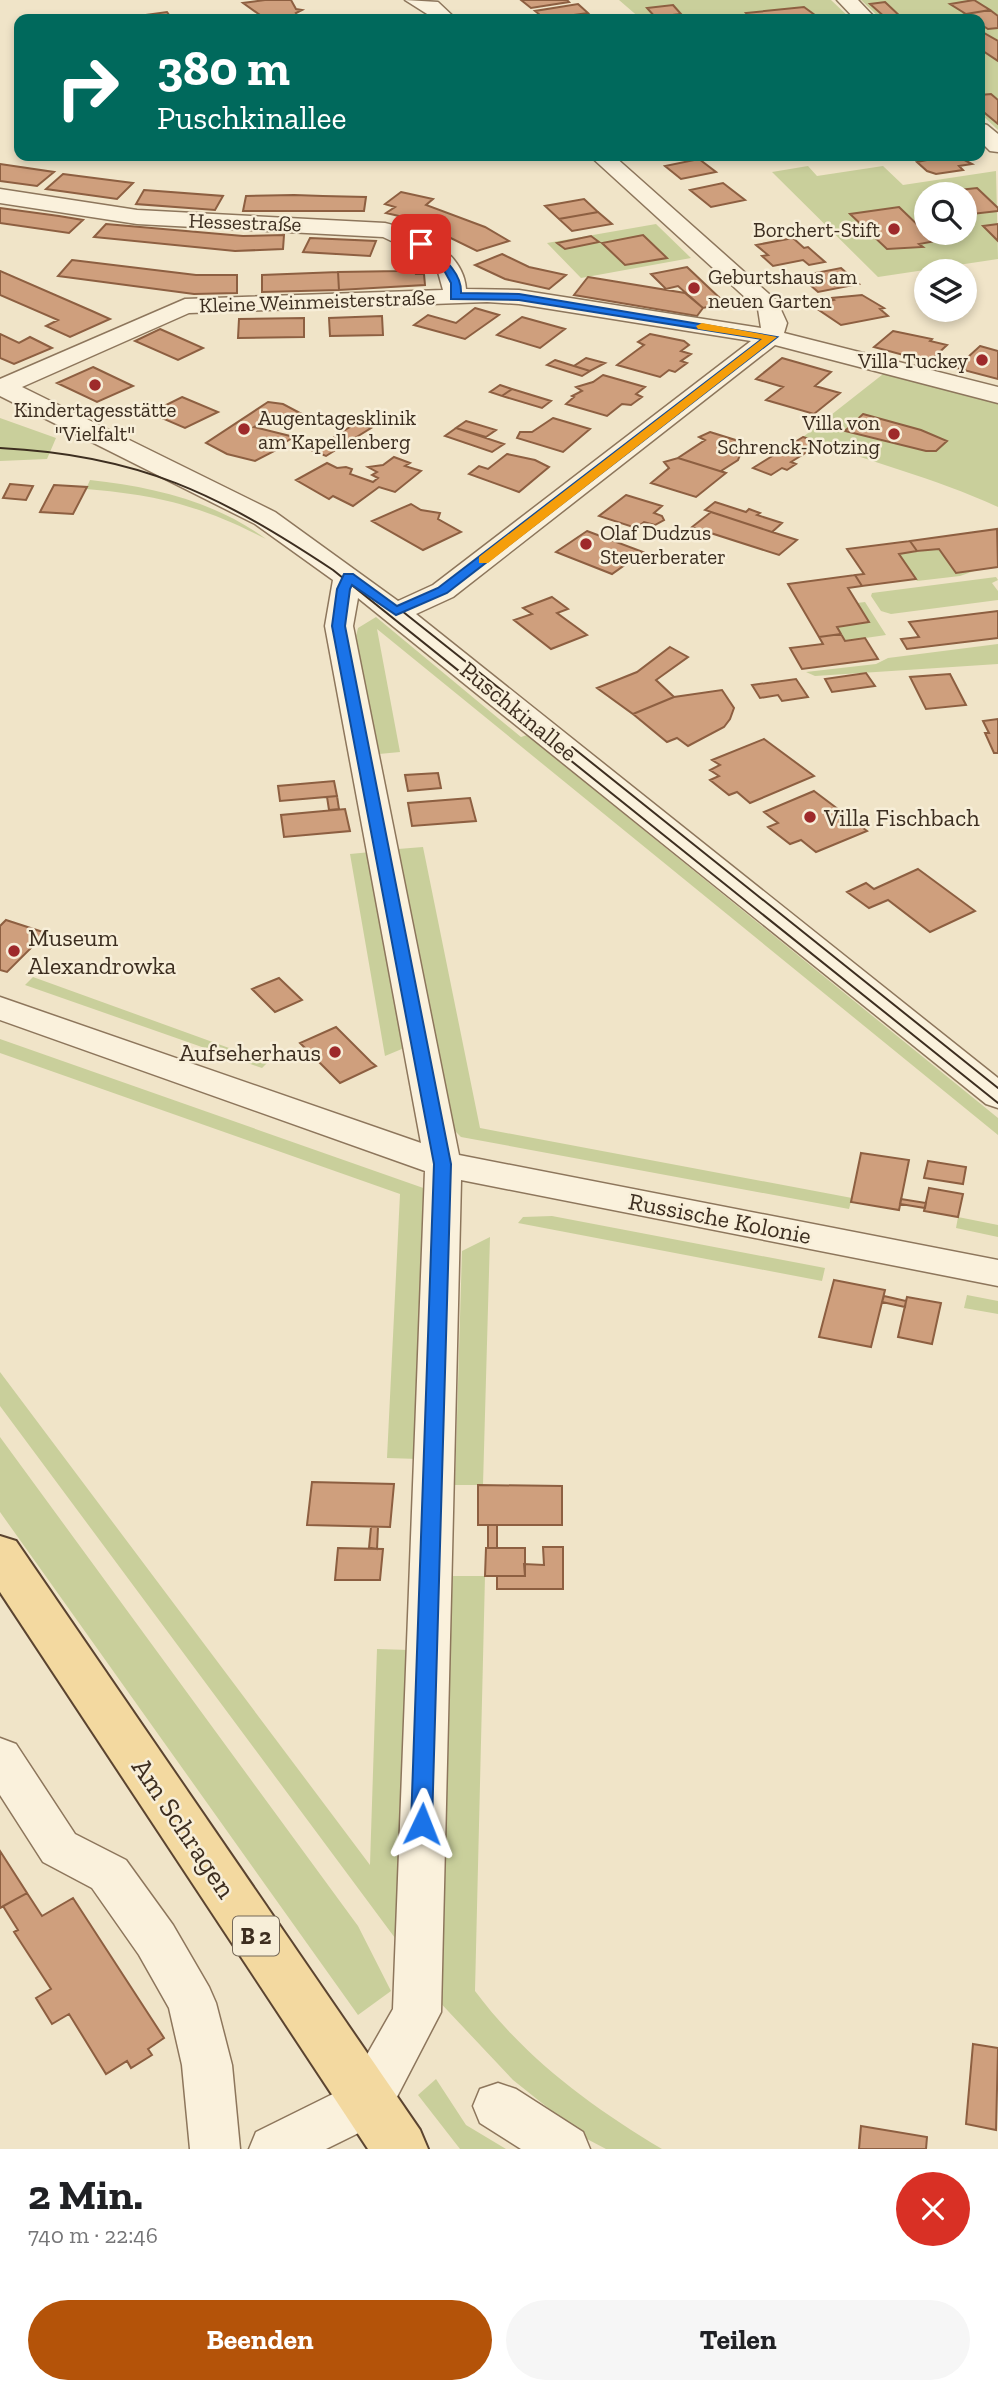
<!DOCTYPE html>
<html lang="de">
<head>
<meta charset="utf-8">
<style>
	:root { --surface:#fff; --page:#f6f6f6; --text:#202124; --muted:#757577; --accent:#b45309 }
	body { margin:0; font-family:"Zilla Slab",serif; background:var(--page); color:var(--text); height:100vh; display:flex; flex-direction:column; font-size:26px; white-space:nowrap }
	* { box-sizing:border-box; margin:0 }
	p { font-size:23px; color:var(--muted) }
	.icon { flex:none; width:38px; height:38px; fill:none; stroke:currentColor; stroke-width:2; stroke-linecap:round; stroke-linejoin:round }
	.map { position:relative; height:2149px; overflow:hidden }
	.panel { display:flex; flex-direction:column; background:var(--surface); flex:1 }
	.panel>* { flex:none }
	.top-card { position:absolute; left:14px; top:14px; width:971px; height:147px; border-radius:14px; box-shadow:0 4px 10px #0003; background:#00695c; color:#fff; overflow:hidden }
	.controls { position:absolute; left:914px; top:182px; display:grid; gap:14px }
	.controls a { display:grid; place-items:center; width:63px; height:63px; border-radius:50%; background:var(--surface); box-shadow:0 4px 10px #0003; font-size:35px }
	.pin { position:absolute; display:grid; place-items:center; width:60px; height:60px; color:#fff; margin:-30px; border-radius:14px; box-shadow:0 4px 10px #0006 }
	.me { position:absolute; width:77px; margin:-38px; rotate:2deg; stroke-linejoin:round; filter:drop-shadow(0 0 5px #0008) }
	.turn { display:flex; align-items:center; gap:24px; height:147px; padding:0 28px; font-size:32px }
	.turn .icon { width:91px; height:91px; stroke-width:2.5 }
	.turn b { display:block; font-size:49px; line-height:60px }
	.round { display:grid; place-items:center; flex:none; width:74px; height:74px; border-radius:37px; background:var(--page) }
	.summary { display:flex; align-items:center; justify-content:space-between; height:119px; padding:0 28px }
	h1 { font-size:42px; font-weight:700; line-height:52px }
	.button { display:flex; gap:14px; margin-top:auto; padding:14px 28px }
	.button a { flex:1; height:80px; border-radius:42px; background:var(--accent); color:#fff; font-size:28px; font-weight:700; line-height:80px; text-align:center }
	.button a+a { background:var(--page); color:var(--text) }
	.map>svg:first-child { display:block }
	.green { fill:#c9cf9b; fill-rule:evenodd }
	.building { fill:#cf9f7d; stroke:#8d5f41; stroke-width:2 }
	.lines { fill:none; stroke-linecap:round; stroke-linejoin:round }
	.minor-casing { stroke:#8d765c; stroke-width:3 }
	.major-casing { stroke:#5b4430; stroke-width:4 }
	.minor { fill:#faf1dc; fill-rule:evenodd }
	.major { fill:#f3d9a0; fill-rule:evenodd }
	.tram { stroke:#3d2e20; stroke-width:2 }
	.route { fill:#1a73e8; stroke:#114b97; stroke-width:2 }
	.slow { fill:#f59e0b }
	.poi-dot { fill:#9e2a2b; stroke:#f7eed8; stroke-width:2.5 }
	.labels { text-anchor:middle; dominant-baseline:central; stroke-width:5; stroke-linejoin:round; paint-order:stroke }
	.far-street-label { font-size:21px; fill:#3d2e20; stroke:#f7eed8 }
	.far-poi-label { font-size:21px; fill:#3d2e20; stroke:#f7eed8; text-anchor:end }
	.shield { fill:#f7eed8; stroke:#756857; stroke-width:2 }
	.shield-label { font-size:23px; font-weight:bold; fill:#3d2e20 }
	.street-label { font-size:24px; fill:#3d2e20; stroke:#f7eed8 }
	.poi-label { font-size:24px; fill:#3d2e20; stroke:#f7eed8; text-anchor:start }
	.near-street-label { font-size:28px; fill:#3d2e20; stroke:#f7eed8 }
</style>
</head>
<body>
<div class="map">
<svg width="998" height="2149" viewBox="0 0 998 2149">
	<rect width="100%" height="100%" fill="#f0e4c8"/>
	<!-- green -->
	<path class="green" d="M619 0H831L851 19H641Z
		M861 0H998V130L980 113V19H881Z
		M808 166 817 176 883 166 903 185 996 171 998 259 878 277 772 172ZM926 194H964V233H926Z
		M656 224 691 258 581 278 547 243Z
		M887 371 998 402V507C933 477 869 462 803 437Z
		M0 418 56 438 47 459 0 461Z
		M90 480C153 487 214 501 266 539 202 506 158 495 86 489Z
		M939 549 956 573 977 570 960 576 917 581 899 554Z
		M996 577 998 580 992 583 998 591V600L891 614 881 611 871 596 872 593Z
		M865 602 886 635 845 641 837 627 869 622 857 603Z
		M376 617 521 737 527 735 998 1118V1135L377 629 400 752 379 754 356 636 358 628Z
		M998 644V664L815 676 806 672 876 664 888 658Z
		M423 847 480 1128 852 1198 849 1209 461 1137 452 1128 398 849Z
		M371 852 409 1046 385 1056 350 854Z
		M33 977 268 1062 262 1068 25 985Z
		M0 1039 429 1190 419 1459 387 1458 400 1194 0 1053Z
		M552 1216 825 1268 822 1281 518 1223 523 1217Z
		M958 1217 998 1225V1237L956 1228Z
		M490 1237 483 1485H455L462 1251Z
		M967 1295 998 1301V1314L964 1308Z
		M0 1372 370 1865 377 1649 410 1650 398 1942 0 1406Z
		M0 1437 358 1926 391 1991 358 2015 0 1512Z
		M452 1576H485L475 1991C525 2058 590 2106 662 2149H606L587 2139 513 2080 432 1994Z
		M436 2079 466 2125 506 2149H460L418 2095Z"/>
	<!-- building -->
	<path class="building" d="M265 0H291L296 9 302 10 296 13 298 15 253 19 250 17 260 15 243 3Z
		M521 0H567L569 2 531 8Z
		M974 0 990 10 966 14 950 4Z
		M885 2 903 19H887L870 4Z
		M578 4 588 13 545 19 535 11Z
		M673 5 681 14 655 17 647 8Z
		M804 7 819 18 752 19 746 13Z
		M990 10 998 16V28L988 29 980 24V19L966 14Z
		M167 12 172 19 131 17Z
		M980 33H984L998 41V61L980 49Z
		M991 94 998 100V124L980 109 983 107 980 95Z
		M957 156 972 164 959 166 963 170 936 174 927 171 917 162 927 160 924 158Z
		M699 159 716 172 681 179 665 166Z
		M0 164 54 172 37 186 0 181Z
		M63 174 133 183 117 199 46 189Z
		M723 183 745 200 711 207 690 190Z
		M977 188 998 208V211L972 214 964 206V194H952L949 191Z
		M144 190 223 196 215 210 136 204Z
		M401 192 433 199 426 205 485 227 509 241 477 251 412 219 386 213 395 207 385 204Z
		M294 195 323 196 366 197 364 211H243L246 196Z
		M584 199 598 212 559 219 545 206Z
		M899 207 926 233 936 241 919 244 923 247 887 249 850 214Z
		M0 208 59 216 83 220 69 233 0 223Z
		M598 212 612 224 572 231 559 219Z
		M106 224 243 236 284 235 283 249 235 251 94 237Z
		M998 224V241L983 226Z
		M643 235 667 258 625 265 602 243Z
		M591 236 599 242 565 249 557 243Z
		M310 238 376 241 370 256 303 252Z
		M793 238 804 248 808 247 825 262 809 265 803 260 773 266 762 256 768 255 756 245Z
		M502 254 529 267 566 275 549 289 505 279 475 265Z
		M72 260 196 275H237V293L194 294 58 276Z
		M399 266H420V272L415 274H424L425 285 339 290 338 272 400 271Z
		M687 267 725 303 703 308 678 286 666 289 651 274Z
		M841 268 859 284 818 292 800 276Z
		M0 271 92 311 110 319 70 337 46 326 58 320 0 295Z
		M338 272 339 290 262 292V275Z
		M588 277 685 293 703 308 697 316 574 295Z
		M862 295 884 308 880 309 888 316 841 325 813 306 834 300 831 298Z
		M475 308 499 315 465 339 414 325 428 315 456 323Z
		M382 316 383 335 330 336 329 318Z
		M522 317 565 329 540 348 497 335Z
		M304 318V337L238 338 239 319Z
		M160 329 203 348 178 360 135 341Z
		M893 331 932 339 930 341 947 345 929 362 874 347Z
		M0 334 19 343 30 337 52 348 14 364 0 358Z
		M650 334 684 341 689 345 681 351 691 354 681 361 687 363 675 372 669 370 660 377 617 365 644 345 638 342Z
		M980 346 998 351V379L956 368Z
		M586 358 605 363 590 371 574 366Z
		M782 358 831 372 815 386 840 393 814 414 766 400 783 387 756 379Z
		M555 360 574 366 590 371 582 376 547 365Z
		M93 367 133 386 97 402 57 383Z
		M603 375 645 387 636 394 642 397 631 405 622 404 607 416 566 404 574 397 572 396 582 391 576 387 593 382Z
		M500 385 512 389 502 396 490 392Z
		M512 389 551 401 542 408 502 396Z
		M182 397 218 412 185 428 150 413Z
		M268 402 283 404 302 414 288 422 270 416 254 427 294 437 279 446 282 447 255 461 227 454 206 443Z
		M863 414 921 430 947 441 936 451H926L845 431Z
		M553 418 590 429 563 452 517 438 520 432H532Z
		M466 421 496 430 486 437 456 428Z
		M356 423 371 428 326 456 313 451Z
		M456 428 504 444 492 452 445 436Z
		M710 432 745 443 738 460 721 471 726 473 678 458 705 440 699 437Z
		M803 437 821 443 791 462 796 464 787 470 782 468 771 475 753 468Z
		M507 454 535 460 549 467 519 492 469 474 479 466 488 469Z
		M394 457 410 463 405 466 421 471 395 492 379 487 353 506 333 496 329 499 296 480 327 463 337 468 346 467 352 469 350 474 373 482 378 478 372 475 377 472 368 467 383 465Z
		M678 458 726 473 696 497 651 483 669 468 664 462Z
		M10 484 33 486 26 500 3 498Z
		M54 485 87 487 73 514 40 512Z
		M626 495 662 506 654 513 662 516 664 520 655 525 644 522 636 528 599 516Z
		M715 502 746 512 749 509 760 513 757 515 782 523 772 532 705 510Z
		M411 504 421 510 440 513 438 519 461 532 423 550 372 521Z
		M711 512 772 532 797 540 779 555 692 527Z
		M997 529 998 567 956 573 939 549 917 551 910 541Z
		M587 531 643 552 612 574 556 552Z
		M910 541 917 551 899 554 916 579 862 586 855 575 864 574 847 549Z
		M855 575 862 586 848 588 869 622 837 627 841 634 819 637 788 584Z
		M552 597 568 609 557 613 587 635 551 649 514 620 532 614 523 608Z
		M998 611V638L907 649 901 639 919 637 909 622Z
		M841 634 845 641 865 638 878 659 802 669 790 648 823 644 819 637Z
		M670 647 688 657 656 680 674 697 633 714 597 688 637 672Z
		M866 673 875 686 832 692 825 679Z
		M950 674 966 705 926 709 910 677Z
		M796 679 808 697 782 701 778 695 760 698 752 685Z
		M722 690 734 708 730 719 724 727 688 746 677 738 667 742 633 714 674 697Z
		M998 719V753H994L985 733H989L983 721Z
		M764 739 814 776 750 803 737 792 729 795 710 780 719 776 710 770 720 765 712 760Z
		M438 773 441 788 408 791 405 775Z
		M334 781 337 796 280 801 278 786Z
		M814 791 867 831 816 852 801 840 790 844 768 827 778 823 764 812Z
		M337 796 339 809 329 810 327 797Z
		M470 798 476 821 412 826 408 803Z
		M345 809 350 831 284 837 281 815Z
		M918 869 975 911 930 932 888 900 869 908 847 892 866 883 874 889Z
		M6 920 46 933 7 972 0 970V926Z
		M279 978 302 1000 275 1012 252 989Z
		M336 1027 371 1062 376 1066 340 1083 300 1043Z
		M861 1153 909 1160 899 1210 851 1202Z
		M928 1161 966 1167 963 1184 924 1178Z
		M929 1188 963 1194 958 1217 924 1211Z
		M901 1199 926 1203 925 1208 900 1204Z
		M834 1280 885 1290 871 1347 819 1337Z
		M884 1296 906 1301 905 1307 882 1302Z
		M907 1297 941 1303 932 1344 898 1337Z
		M312 1482 394 1484 390 1527 307 1525Z
		M478 1485 562 1486V1525H478Z
		M488 1525H497V1548H488Z
		M371 1527H378L377 1549 369 1548Z
		M543 1547H563V1589H497V1576H525L524 1564 544 1565Z
		M338 1548 383 1549 380 1580H335Z
		M486 1548H525V1576H485Z
		M0 1851 27 1893 0 1908Z
		M27 1893 42 1916 73 1898 164 2038 148 2049 152 2055 131 2068 127 2061 106 2074 69 2014 52 2024 36 1998 51 1989 14 1932 18 1930 3 1906Z
		M973 2044 998 2048 996 2130 966 2124Z
		M861 2126 927 2137 926 2149H859Z"/>
	<g class="lines">
		<defs>
			<path id="minor" d="M405 0 438 2 456 19H435Z
				M837 0H858L876 19H855Z
				M980 123 987 125 998 134V152L990 151 980 141Z
				M590 156H614L777 301 787 323 784 333 998 387V403L775 345 453 597 416 614 998 1078V1108L986 1104 358 598 353 626 459 1155 998 1260V1286L461 1180 441 2012 385 2120 326 2149H249L256 2132 349 2086 393 2009 425 1171 0 1020V997L421 1143 325 626 333 580 255 524 0 396V379L185 299 443 290 438 272 425 257 383 237 137 224 0 203V189L137 210 385 223C418 231 463 250 466 289L519 290 761 328 758 309ZM487 302 519 304 751 341 433 585 398 601 275 512 22 387 189 313Z
				M0 1738 16 1744 75 1834 126 1860 173 1925 209 1987 216 2003 232 2065 240 2149H190L182 2065 169 2008 139 1955 92 1888 43 1862 0 1795Z
				M498 2083 516 2089 583 2132 590 2149H521L480 2123 473 2106 480 2089Z"/>
			<path id="major" d="M0 1536 16 1541 420 2130 428 2149H368L0 1592Z"/>
		</defs>
		<!-- minor casing -->
		<use href="#minor" class="minor-casing"/>
		<!-- major casing -->
		<use href="#major" class="major-casing"/>
		<!-- minor -->
		<use href="#minor" class="minor"/>
		<!-- major -->
		<use href="#major" class="major"/>
		<!-- tram -->
		<path class="tram" d="M0 448C140 455 218 494 333 570L998 1103
			M402 611 509 696
			M572 747 998 1088"/>
	</g>
	<!-- route -->
	<path class="route" d="M418 242H425C440 256 462 271 461 293L519 294 777 337 447 593 396 615 352 585 350 589 345 626 451 1164 432 1824 429 1830 422 1833 414 1830 411 1824 434 1164 332 626 337 589 344 574H353L397 606 438 588 762 339 519 300 451 299V283L445 272 418 246Z"/>
	<!-- slow -->
	<path class="slow" d="M702 323 777 337 488 563H479V557L762 339 698 329 696 326Z"/>
	<!-- markers -->
	<g class="poi-dot">
		<circle cx="894" cy="229" r="7"/>
		<circle cx="694" cy="288" r="7"/>
		<circle cx="982" cy="360" r="7"/>
		<circle cx="95" cy="385" r="7"/>
		<circle cx="244" cy="429" r="7"/>
		<circle cx="894" cy="434" r="7"/>
		<circle cx="586" cy="544" r="7"/>
		<circle cx="810" cy="817" r="7"/>
		<circle cx="14" cy="951" r="7"/>
		<circle cx="335" cy="1052" r="7"/>
	</g>
	<g class="labels">
		<!-- far-street labels -->
		<g class="far-street-label">
			<text transform="translate(245 222) rotate(2)">Hessestraße</text>
			<text transform="translate(317 301) rotate(-2)">Kleine Weinmeisterstraße</text>
		</g>
		<!-- far-poi labels -->
		<g class="far-poi-label">
			<text x="880" y="229">Borchert-Stift</text>
			<text x="708" y="276" text-anchor="start">Geburtshaus am<tspan x="708" dy="24">neuen Garten</tspan></text>
			<text x="968" y="360">Villa Tuckey</text>
			<text x="95" y="409" text-anchor="middle">Kindertagesstätte<tspan x="95" dy="24">"Vielfalt"</tspan></text>
			<text x="258" y="417" text-anchor="start">Augentagesklinik<tspan x="258" dy="24">am Kapellenberg</tspan></text>
			<text x="880" y="422">Villa von<tspan x="880" dy="24">Schrenck-Notzing</tspan></text>
			<text x="600" y="532" text-anchor="start">Olaf Dudzus<tspan x="600" dy="24">Steuerberater</tspan></text>
		</g>
		<!-- shield labels -->
		<rect class="shield" x="233" y="1916.5" width="46" height="39" rx="5"/>
		<g class="shield-label">
			<text x="256" y="1936">B 2</text>
		</g>
		<!-- street labels -->
		<g class="street-label">
			<text transform="translate(519 711) rotate(39)">Puschkinallee</text>
			<text transform="translate(720 1218) rotate(11)">Russische Kolonie</text>
		</g>
		<!-- poi labels -->
		<g class="poi-label">
			<text x="824" y="817">Villa Fischbach</text>
			<text x="28" y="937">Museum<tspan x="28" dy="28">Alexandrowka</tspan></text>
			<text x="321" y="1052" text-anchor="end">Aufseherhaus</text>
		</g>
		<!-- near-street labels -->
		<g class="near-street-label">
			<text transform="translate(184 1828) rotate(56)">Am Schragen</text>
		</g>
	</g>
</svg>
<div class="controls">
<a><svg class="icon" aria-label="search" viewBox="0 0 24 24"><circle cx="10" cy="10" r="6"/><path d="M15 15l6 6"/></svg></a>
<a><svg class="icon" aria-label="layers" viewBox="0 0 24 24"><path d="M12 4l9 5-9 5-9-5zM3 14l9 5 9-5"/></svg></a>
</div>
<div class="pin" style="left:421px;top:244px;background:#d93025"><svg class="icon" aria-label="arrive" viewBox="0 0 24 24"><path d="M6 21V4h12l-3 4 3 4H6"/></svg></div>
<svg class="me" style="left:422px;top:1824px" viewBox="-20 -20 40 40"><path d="M0-17L14 15 0 8-14 15z" fill="#1a73e8" stroke="#fff" stroke-width="4"/></svg>
<div class="top-card">
<div class="turn"><svg class="icon" aria-label="right" viewBox="0 0 24 24"><path d="M7 20v-9h11M14 6l5 5-5 5"/></svg><div><b>380 m</b>Puschkinallee</div></div>
</div>
</div>
<section class="panel">
<div class="summary"><div><h1>2 Min.</h1><p>740 m · 22:46</p></div><a class="round" style="background:#d93025;color:#fff"><svg class="icon" aria-label="close" viewBox="0 0 24 24"><path d="M6 6l12 12M18 6L6 18"/></svg></a></div>
<div class="button"><a>Beenden</a><a>Teilen</a></div>
</section>
</body>
</html>
